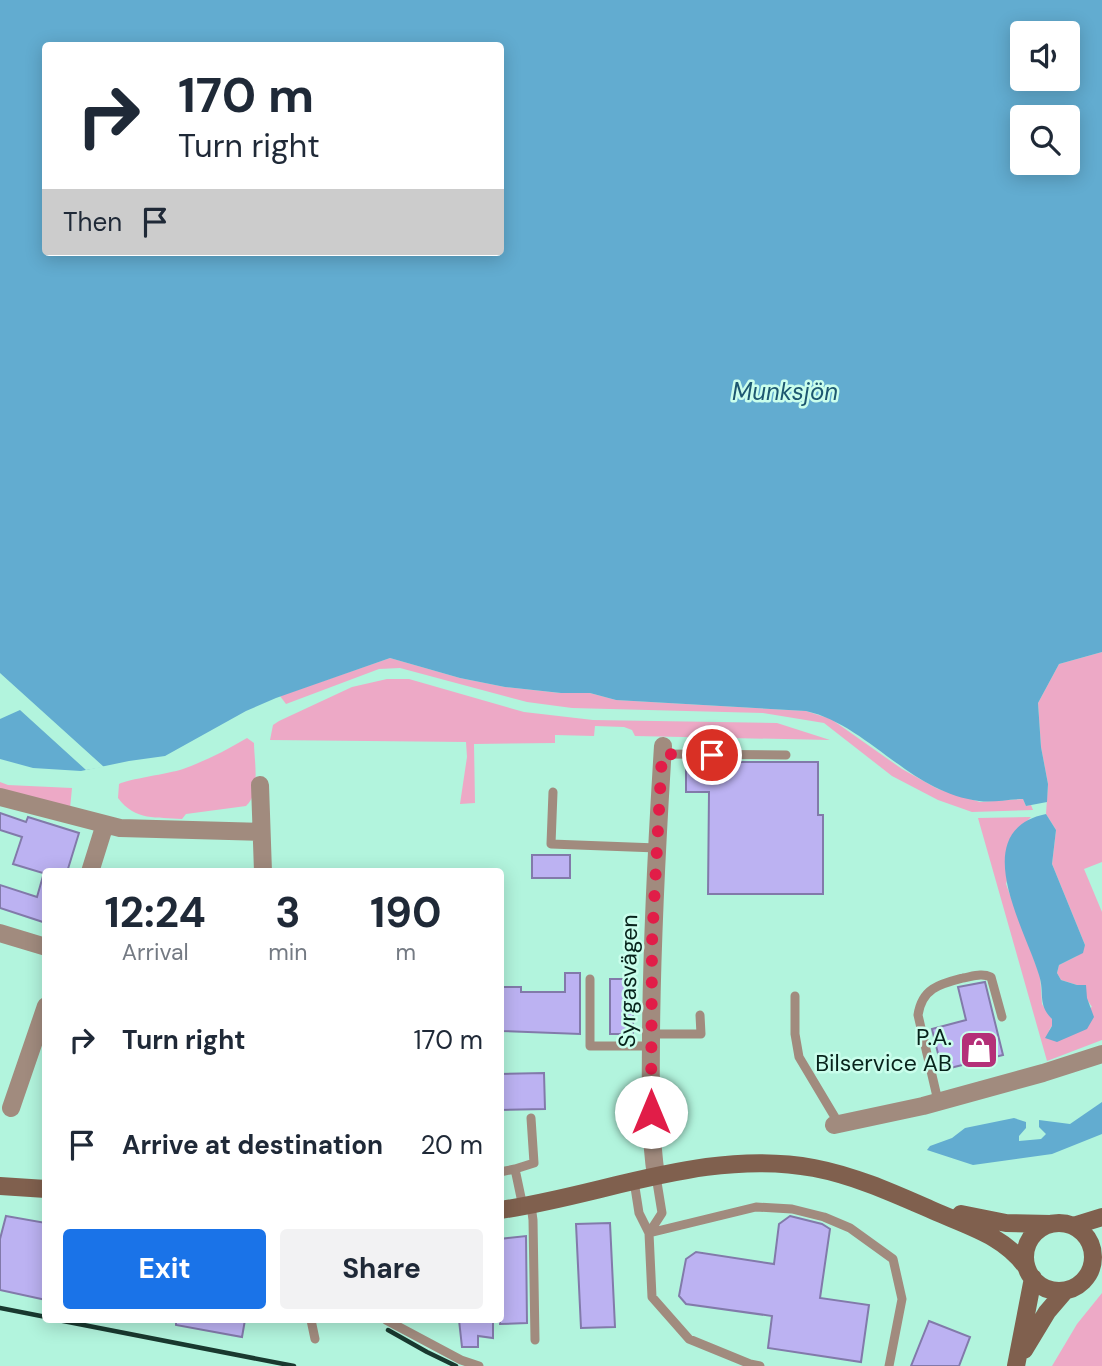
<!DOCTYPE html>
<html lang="en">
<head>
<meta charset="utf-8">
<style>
	:root { --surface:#fff; --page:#f2f2f3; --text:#1f2937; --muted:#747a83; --accent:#1a73e8 }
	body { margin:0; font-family:"DM Sans",sans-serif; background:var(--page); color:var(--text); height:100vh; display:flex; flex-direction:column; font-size:26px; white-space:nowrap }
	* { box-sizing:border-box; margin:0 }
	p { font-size:23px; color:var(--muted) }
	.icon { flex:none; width:38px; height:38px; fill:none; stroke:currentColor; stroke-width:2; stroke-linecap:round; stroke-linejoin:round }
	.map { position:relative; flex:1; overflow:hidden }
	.sheet { position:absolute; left:42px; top:868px; width:462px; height:455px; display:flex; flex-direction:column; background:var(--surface); border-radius:7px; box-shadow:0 4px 18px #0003 }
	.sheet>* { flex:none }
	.guide { position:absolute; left:42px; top:42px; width:462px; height:214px; border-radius:7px; box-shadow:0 4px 18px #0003; background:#fff; color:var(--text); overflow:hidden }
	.buttons { position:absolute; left:1010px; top:21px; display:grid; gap:14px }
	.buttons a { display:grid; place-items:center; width:70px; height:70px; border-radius:7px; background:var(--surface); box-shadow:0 4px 18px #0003; font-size:35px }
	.pin { position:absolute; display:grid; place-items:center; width:60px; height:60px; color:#fff; margin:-30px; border:4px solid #fff; border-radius:50%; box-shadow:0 2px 7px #0007 }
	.me { position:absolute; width:77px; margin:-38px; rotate:0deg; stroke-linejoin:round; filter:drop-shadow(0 0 5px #0008) }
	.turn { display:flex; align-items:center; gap:24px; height:147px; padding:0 21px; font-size:32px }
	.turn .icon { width:91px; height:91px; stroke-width:2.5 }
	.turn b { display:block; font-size:49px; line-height:60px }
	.then { display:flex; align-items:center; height:66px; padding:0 21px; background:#0003; gap:14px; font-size:26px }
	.eta { display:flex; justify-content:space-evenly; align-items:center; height:119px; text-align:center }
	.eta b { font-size:42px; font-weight:700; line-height:49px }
	.button { display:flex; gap:14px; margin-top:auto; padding:14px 21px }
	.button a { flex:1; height:80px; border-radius:7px; background:var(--accent); color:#fff; font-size:28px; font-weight:700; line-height:80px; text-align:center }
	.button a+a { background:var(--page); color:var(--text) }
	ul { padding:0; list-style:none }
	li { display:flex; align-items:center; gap:21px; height:105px; padding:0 21px }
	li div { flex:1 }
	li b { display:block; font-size:26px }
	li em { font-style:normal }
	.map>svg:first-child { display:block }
	.green { fill:#eda9c6 }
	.water { fill:#62acd0; fill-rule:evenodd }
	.pier { fill:#b2f4dd }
	.building { fill:#bcb2f2; stroke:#827aaa; stroke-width:2 }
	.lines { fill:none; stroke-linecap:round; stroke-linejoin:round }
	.lane { stroke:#a18b7e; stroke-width:9 }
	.street { stroke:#a18b7e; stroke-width:18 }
	.secondary { stroke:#80604e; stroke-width:18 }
	.rail { stroke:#19392f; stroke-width:4.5 }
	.route { stroke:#e11d48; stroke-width:12; stroke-dasharray:0 21.6 }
	.labels { text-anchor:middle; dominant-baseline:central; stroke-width:5; stroke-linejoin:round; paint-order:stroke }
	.street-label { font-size:23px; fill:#07231b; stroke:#cafeec }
	.poi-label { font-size:23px; fill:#07231b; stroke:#cafeec; text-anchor:end }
	.water-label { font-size:24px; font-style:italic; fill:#1d5770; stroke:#cafeec }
</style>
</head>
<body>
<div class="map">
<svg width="1102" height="1366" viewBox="0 0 1102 1366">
	<rect width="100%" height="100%" fill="#b2f4dd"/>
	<!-- green -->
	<path class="green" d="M1102 652V862L1084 869 1102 912V1040L1047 1061 978 818 1031 817 1021 827 1006 884 1040 976 1042 1004 1052 1019V1026L1049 1030 1092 1007 1086 998V985H1077L1061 980 1057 973 1059 965 1077 956 1085 945 1052 864 1056 830 1046 814 1048 784 1041 747 1038 703 1059 664Z
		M390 658 460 678 505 687 560 693H590L616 700 806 711 831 719 902 769 938 789 980 802 1023 799 1026 806 1031 805 1033 810 972 812 938 800 892 776 824 723 763 713 572 708 527 702 400 668 379 669 286 704 280 696Z
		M387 679H409L524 712 593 720 777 723 830 740 635 736 632 730 624 727 595 726 594 736 555 735V743L474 744 475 803 460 804 467 757 466 742 270 740 273 725 279 721 352 687Z
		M247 738 254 743C254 760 261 793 246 806L186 814 182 819C157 817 135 821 118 798L119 784C128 779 168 774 183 769 205 761 227 750 247 738Z
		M0 782 8 785 72 788 70 809 0 792Z
		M1102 1293V1366H1052L1077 1324Z"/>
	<!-- water -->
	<path class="water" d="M0 0H1102V652L1059 664 1038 703 1041 747 1048 784 1047 802 1026 806 1023 799C1008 799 993 803 979 801 909 792 868 725 806 711L616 700 590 693H561L505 687 460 678 390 658 276 698 246 711 165 756 129 761 81 771 33 768 0 759ZM1022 33H1068V79H1022ZM46 46H500V252H46ZM1022 117H1068V163H1022Z
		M1046 814 1056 830 1052 864 1085 945 1083 953 1059 965 1057 973 1061 980 1077 985H1086L1087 998 1094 1017 1087 1029 1057 1042 1045 1038 1052 1026V1019C1037 1004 1045 993 1039 975 1026 930 965 831 1046 814Z
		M1102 1102V1134L1052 1154 973 1165 927 1150 930 1146 952 1138 965 1128 1014 1118 1026 1122V1128L1019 1136V1141L1041 1139 1046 1134 1039 1127V1120L1070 1124Z"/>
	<!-- pier -->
	<path class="pier" d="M0 673 104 767 86 770 20 710 0 719Z"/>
	<!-- building -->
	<path class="building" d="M686 762H818V815H823V894H708L709 792H686Z
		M0 813 26 822 28 817 79 833 67 872H46V874L13 864 22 837 0 830Z
		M532 855H570V878H532Z
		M43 876 46 877V923L0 908V885L37 897Z
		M565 973H580V1034L502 1031V987H521V992H565Z
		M610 979H633V1034H610Z
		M985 982 1003 1055 942 1070 932 1029 966 1020 958 987Z
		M544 1073 545 1109 500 1110V1074Z
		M6 1216 46 1223V1300L0 1290V1239Z
		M790 1216 822 1224 830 1229 820 1298 869 1305 861 1362 768 1348 772 1316 686 1304 679 1296 686 1259 696 1252 774 1264 779 1224Z
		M610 1223 615 1327 581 1328 576 1224Z
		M526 1236 527 1323 500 1324V1239Z
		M176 1320H245L242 1337 176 1325Z
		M459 1320H493V1338L478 1336V1347H462Z
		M929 1321 970 1337 959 1366H911Z"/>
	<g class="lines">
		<!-- lane -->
		<path class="lane" d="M662 754 786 755
			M553 792 551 844 657 848
			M590 979V1046H651
			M795 996V1034L799 1057 839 1124
			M651 1034H701L700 1015
			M938 1101 918 1015C922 988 940 984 963 978 974 976 982 973 991 977L1002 1017
			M515 1169 534 1163 531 1118
			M500 1172 515 1169 523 1207
			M634 1181 639 1213 649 1233 652 1297 689 1339 750 1364 760 1366
			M531 1205 533 1220 535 1340
			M649 1233 756 1207 792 1209 824 1217 850 1228 893 1259 902 1299 889 1366
			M649 1233 662 1213 656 1176
			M311 1320 315 1339
			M386 1320 461 1360 479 1366"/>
		<!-- street -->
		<path class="street" d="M260 785 263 872
			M0 797 120 828 261 832
			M90 872 105 824
			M0 933 46 947
			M11 1108 46 1006
			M834 1125 923 1106 1043 1073 1102 1054
			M656 1176C649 1129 651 1080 651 1033 652 937 657 841 663 746"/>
		<!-- secondary -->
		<path class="secondary" d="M0 1186 46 1189
			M500 1210C604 1195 708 1148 814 1168 856 1176 895 1194 934 1211 968 1226 1005 1236 1027 1268
			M961 1214 1006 1223 1051 1224
			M1025 1257a34 34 0 1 1 68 0a34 34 0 1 1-68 0Z
			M1073 1226 1102 1217
			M1024 1350 1047 1312 1065 1291
			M1016 1366 1033 1278"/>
		<!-- rail -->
		<path class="rail" d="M0 1308 46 1317
			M58 1320 294 1366
			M388 1330 427 1352 456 1366"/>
	</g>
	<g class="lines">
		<!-- route -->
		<path class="route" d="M651 1112 652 942 662 754 712 755"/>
	</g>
	<!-- icons -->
	<defs>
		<symbol id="shop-square" viewBox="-11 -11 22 22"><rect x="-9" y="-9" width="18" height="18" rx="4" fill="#b43078" stroke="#cafeec"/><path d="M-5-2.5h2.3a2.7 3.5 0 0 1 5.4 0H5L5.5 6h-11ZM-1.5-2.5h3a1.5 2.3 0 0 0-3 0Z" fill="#fff"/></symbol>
	</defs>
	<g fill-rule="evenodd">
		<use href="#shop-square" x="957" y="1028" width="44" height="44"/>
	</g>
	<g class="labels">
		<!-- street labels -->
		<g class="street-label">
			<text transform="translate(628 981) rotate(-89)">Syrgasvägen</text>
		</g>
		<!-- poi labels -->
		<g class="poi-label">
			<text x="952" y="1037">P.A.<tspan x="952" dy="26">Bilservice AB</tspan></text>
		</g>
		<!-- water labels -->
		<g class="water-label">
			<text x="785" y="391">Munksjön</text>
		</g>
	</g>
</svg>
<div class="buttons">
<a><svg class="icon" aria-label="sound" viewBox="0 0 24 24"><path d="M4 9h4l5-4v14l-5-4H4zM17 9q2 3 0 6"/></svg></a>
<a><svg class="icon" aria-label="search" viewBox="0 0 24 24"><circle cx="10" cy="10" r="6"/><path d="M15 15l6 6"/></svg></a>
</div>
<div class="pin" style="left:712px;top:755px;background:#d93025"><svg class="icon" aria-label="arrive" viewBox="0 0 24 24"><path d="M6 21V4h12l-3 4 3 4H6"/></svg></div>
<svg class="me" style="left:651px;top:1112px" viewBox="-20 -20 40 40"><circle r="19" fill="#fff"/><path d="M0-13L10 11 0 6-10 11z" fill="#e11d48"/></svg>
<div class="guide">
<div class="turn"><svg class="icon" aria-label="right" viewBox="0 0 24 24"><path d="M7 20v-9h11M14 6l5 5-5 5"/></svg><div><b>170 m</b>Turn right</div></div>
<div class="then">Then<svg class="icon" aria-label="arrive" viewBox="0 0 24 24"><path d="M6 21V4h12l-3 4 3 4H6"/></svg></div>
</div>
<section class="sheet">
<div class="eta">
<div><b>12:24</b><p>Arrival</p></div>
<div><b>3</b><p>min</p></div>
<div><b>190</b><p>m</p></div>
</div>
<ul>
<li><svg class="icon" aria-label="right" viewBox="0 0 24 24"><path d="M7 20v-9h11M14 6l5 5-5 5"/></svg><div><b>Turn right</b></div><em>170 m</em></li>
<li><svg class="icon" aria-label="arrive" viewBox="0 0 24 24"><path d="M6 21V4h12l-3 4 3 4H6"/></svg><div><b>Arrive at destination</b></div><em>20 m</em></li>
</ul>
<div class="button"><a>Exit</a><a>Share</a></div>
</section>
</div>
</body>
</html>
